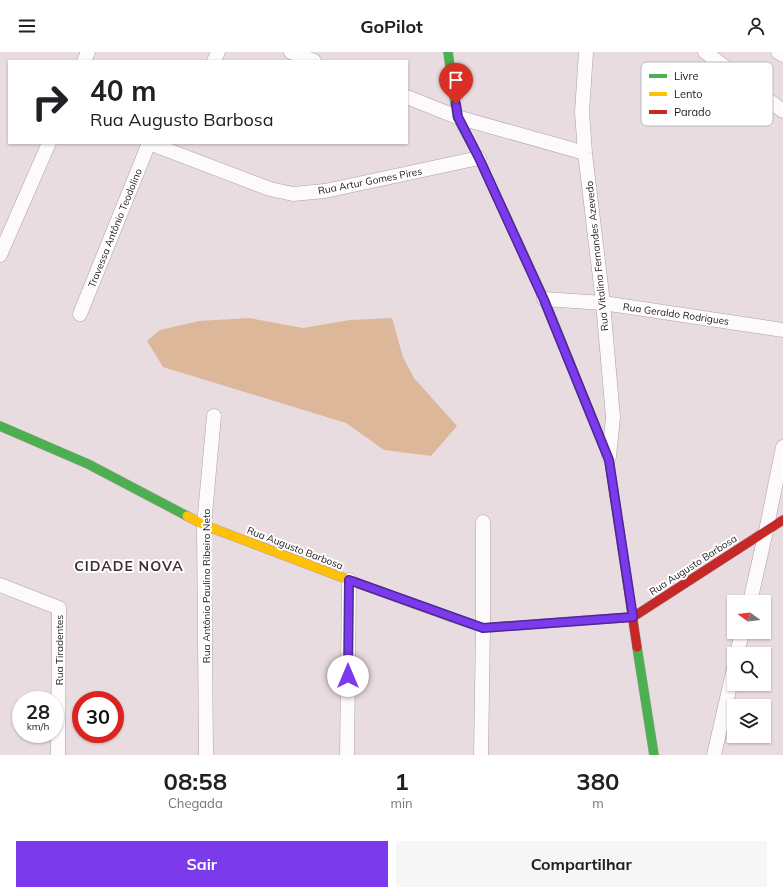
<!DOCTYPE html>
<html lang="pt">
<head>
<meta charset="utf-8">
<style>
	:root { --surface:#fff; --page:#f6f6f6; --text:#202124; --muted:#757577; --accent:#7c3aed }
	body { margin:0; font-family:Mulish,sans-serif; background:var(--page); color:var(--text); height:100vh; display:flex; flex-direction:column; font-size:15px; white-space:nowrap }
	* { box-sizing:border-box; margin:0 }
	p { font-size:13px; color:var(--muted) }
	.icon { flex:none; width:22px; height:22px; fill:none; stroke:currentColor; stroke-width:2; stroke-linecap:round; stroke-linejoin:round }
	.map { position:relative; height:703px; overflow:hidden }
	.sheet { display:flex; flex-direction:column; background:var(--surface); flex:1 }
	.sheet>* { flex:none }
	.guide { position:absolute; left:8px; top:8px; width:400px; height:84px; border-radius:0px; box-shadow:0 1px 3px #0004; background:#fff; color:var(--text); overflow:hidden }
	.needle { width:26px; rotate:285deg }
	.buttons { position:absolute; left:727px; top:543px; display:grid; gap:8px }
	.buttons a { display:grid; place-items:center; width:44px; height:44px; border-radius:0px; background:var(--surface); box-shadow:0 1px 3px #0004; font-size:20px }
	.speed { position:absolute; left:12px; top:639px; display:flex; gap:8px; font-size:20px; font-weight:700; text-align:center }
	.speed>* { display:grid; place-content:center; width:52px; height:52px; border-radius:50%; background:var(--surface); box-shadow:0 1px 3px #0004; line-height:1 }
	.speed small { font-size:10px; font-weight:400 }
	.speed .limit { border:6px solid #d22; background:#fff; color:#111 }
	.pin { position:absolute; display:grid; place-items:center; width:34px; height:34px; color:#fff; margin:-41px -17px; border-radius:50% 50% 50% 0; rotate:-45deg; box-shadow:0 0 4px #0007 }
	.pin .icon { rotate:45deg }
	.me { position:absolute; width:44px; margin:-22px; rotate:0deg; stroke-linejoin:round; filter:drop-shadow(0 0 3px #0008) }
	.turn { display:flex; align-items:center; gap:14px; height:84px; padding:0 16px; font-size:18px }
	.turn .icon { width:52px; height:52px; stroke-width:2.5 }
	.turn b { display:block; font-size:28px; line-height:34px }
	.eta { display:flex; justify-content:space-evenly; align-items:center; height:68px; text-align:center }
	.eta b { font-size:24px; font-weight:700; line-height:28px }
	.action { display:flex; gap:8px; margin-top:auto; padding:8px 16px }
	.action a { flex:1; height:46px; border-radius:0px; background:var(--accent); color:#fff; font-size:16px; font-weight:700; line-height:46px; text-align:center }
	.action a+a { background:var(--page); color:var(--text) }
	header { display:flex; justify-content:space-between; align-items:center; height:52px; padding:0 16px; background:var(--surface); font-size:18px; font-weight:700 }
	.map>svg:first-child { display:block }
	.forest { fill:#dcb79a }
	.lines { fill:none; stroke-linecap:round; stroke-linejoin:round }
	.street-casing { stroke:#aba2a5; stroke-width:15 }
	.fast-casing { stroke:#aba2a5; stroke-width:10 }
	.slow-casing { stroke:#aba2a5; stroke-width:10 }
	.jam-casing { stroke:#aba2a5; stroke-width:10 }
	.street { stroke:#fcfafa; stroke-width:14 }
	.fast { stroke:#4caf50; stroke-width:9 }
	.slow { stroke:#ffc107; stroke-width:9 }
	.jam { stroke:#c62828; stroke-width:9 }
	.route-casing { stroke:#51269a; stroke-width:10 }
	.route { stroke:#7c3aed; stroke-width:7 }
	.labels { text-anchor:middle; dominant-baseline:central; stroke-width:4; stroke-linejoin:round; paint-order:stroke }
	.street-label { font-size:10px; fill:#1f171a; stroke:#fff }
	.district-label { font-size:14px; font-weight:bold; letter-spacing:1px; fill:#412f36; stroke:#fff }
	.key { fill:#fff; stroke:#bcb9ba; stroke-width:1 }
	.key-label { font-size:11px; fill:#1f171a }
</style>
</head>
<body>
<header><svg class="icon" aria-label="menu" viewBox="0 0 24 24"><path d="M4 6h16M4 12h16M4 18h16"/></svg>GoPilot<svg class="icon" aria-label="person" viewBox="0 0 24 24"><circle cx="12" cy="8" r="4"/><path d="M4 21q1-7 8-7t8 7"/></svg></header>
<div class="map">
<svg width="783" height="703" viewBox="0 0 783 703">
	<rect width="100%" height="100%" fill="#e9dce0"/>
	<!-- forest -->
	<path class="forest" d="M249 266 303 276 350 268 392 266 403 305 414 326 457 374 431 404 384 398 346 371 163 315 147 289 160 278 199 269Z"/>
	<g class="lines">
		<defs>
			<path id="street" d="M291 0 314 9
				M586 0 582 60 585 101 603 251 613 365 609 405
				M705 0 783 59
				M778 0 783 3
				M84 9 88 0
				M214 9 218 0
				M407 45 457 65 585 101
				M149 91 270 137 293 142 325 139 479 106
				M0 203 49 91
				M544 247 603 251 783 278
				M80 262 149 91
				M0 533 59 556 58 703
				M750 550 766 479 783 395
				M737 602 742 580
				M206 703 204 473 214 364
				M347 703 349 528
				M481 703 483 576V470
				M714 703 734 616"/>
			<path id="fast" d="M448 0 457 65 479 106 544 247 570 311
				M0 374 88 412 187 464
				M448 564 483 576 605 567
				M637 595 654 703"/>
			<path id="slow" d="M187 464 204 473 349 528 448 564"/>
			<path id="jam" d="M570 311 609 408 637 595
				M605 567 633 565 783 468"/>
		</defs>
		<!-- street casing -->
		<use href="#street" class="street-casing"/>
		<!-- fast casing -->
		<use href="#fast" class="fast-casing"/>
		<!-- slow casing -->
		<use href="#slow" class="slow-casing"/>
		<!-- jam casing -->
		<use href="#jam" class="jam-casing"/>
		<!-- street -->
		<use href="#street" class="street"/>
		<!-- fast -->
		<use href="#fast" class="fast"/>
		<!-- slow -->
		<use href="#slow" class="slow"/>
		<!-- jam -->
		<use href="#jam" class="jam"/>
	</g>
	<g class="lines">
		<defs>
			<path id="route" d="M348 624 349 528 483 576 633 565 609 408 544 248 479 106 458 65 456 52"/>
		</defs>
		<!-- route casing -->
		<use href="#route" class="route-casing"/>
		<!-- route -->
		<use href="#route" class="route"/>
	</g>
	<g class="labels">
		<!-- street labels -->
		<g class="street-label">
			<text transform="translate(370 129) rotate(-11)">Rua Artur Gomes Pires</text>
			<text transform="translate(115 176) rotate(-68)">Travessa Antônio Teodolino</text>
			<text transform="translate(597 204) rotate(-96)">Rua Vitalina Fernandes Azevedo</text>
			<text transform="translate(676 262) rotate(8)">Rua Geraldo Rodrigues</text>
			<text transform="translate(295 496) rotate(21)">Rua Augusto Barbosa</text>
			<text transform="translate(693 513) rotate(-33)">Rua Augusto Barbosa</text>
			<text transform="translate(206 534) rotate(-90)">Rua Antônio Paulino Ribeiro Neto</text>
			<text transform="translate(59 598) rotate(-90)">Rua Tiradentes</text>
		</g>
		<!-- district labels -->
		<g class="district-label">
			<text x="129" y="514">CIDADE NOVA</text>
		</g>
	</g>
	<!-- legend -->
	<rect x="641" y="10" width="132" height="64" rx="6" class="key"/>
	<rect x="649" y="22" width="18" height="4" fill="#4caf50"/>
	<rect x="649" y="40" width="18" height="4" fill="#ffc107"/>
	<rect x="649" y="58" width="18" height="4" fill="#c62828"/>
	<g class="key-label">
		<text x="674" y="28">Livre</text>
		<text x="674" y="46">Lento</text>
		<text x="674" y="64">Parado</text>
	</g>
</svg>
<div class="buttons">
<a><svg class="needle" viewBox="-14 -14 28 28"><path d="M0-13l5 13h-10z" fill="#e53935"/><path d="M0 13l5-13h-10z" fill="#757577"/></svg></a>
<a><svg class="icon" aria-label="search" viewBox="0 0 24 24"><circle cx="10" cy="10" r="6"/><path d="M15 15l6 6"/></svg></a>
<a><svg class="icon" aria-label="layers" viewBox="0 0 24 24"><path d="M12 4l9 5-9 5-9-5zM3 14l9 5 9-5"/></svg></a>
</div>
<div class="speed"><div>28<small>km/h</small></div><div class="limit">30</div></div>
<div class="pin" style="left:456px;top:52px;background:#d93025"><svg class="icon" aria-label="arrive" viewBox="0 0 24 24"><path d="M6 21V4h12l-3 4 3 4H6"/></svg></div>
<svg class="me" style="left:348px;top:624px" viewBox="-20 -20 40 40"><circle r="19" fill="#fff"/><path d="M0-13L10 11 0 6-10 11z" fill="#7c3aed"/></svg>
<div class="guide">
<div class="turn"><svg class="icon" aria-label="right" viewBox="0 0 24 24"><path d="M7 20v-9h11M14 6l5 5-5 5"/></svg><div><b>40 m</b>Rua Augusto Barbosa</div></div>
</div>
</div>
<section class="sheet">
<div class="eta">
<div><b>08:58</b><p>Chegada</p></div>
<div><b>1</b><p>min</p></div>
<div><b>380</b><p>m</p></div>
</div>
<div class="action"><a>Sair</a><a>Compartilhar</a></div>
</section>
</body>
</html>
